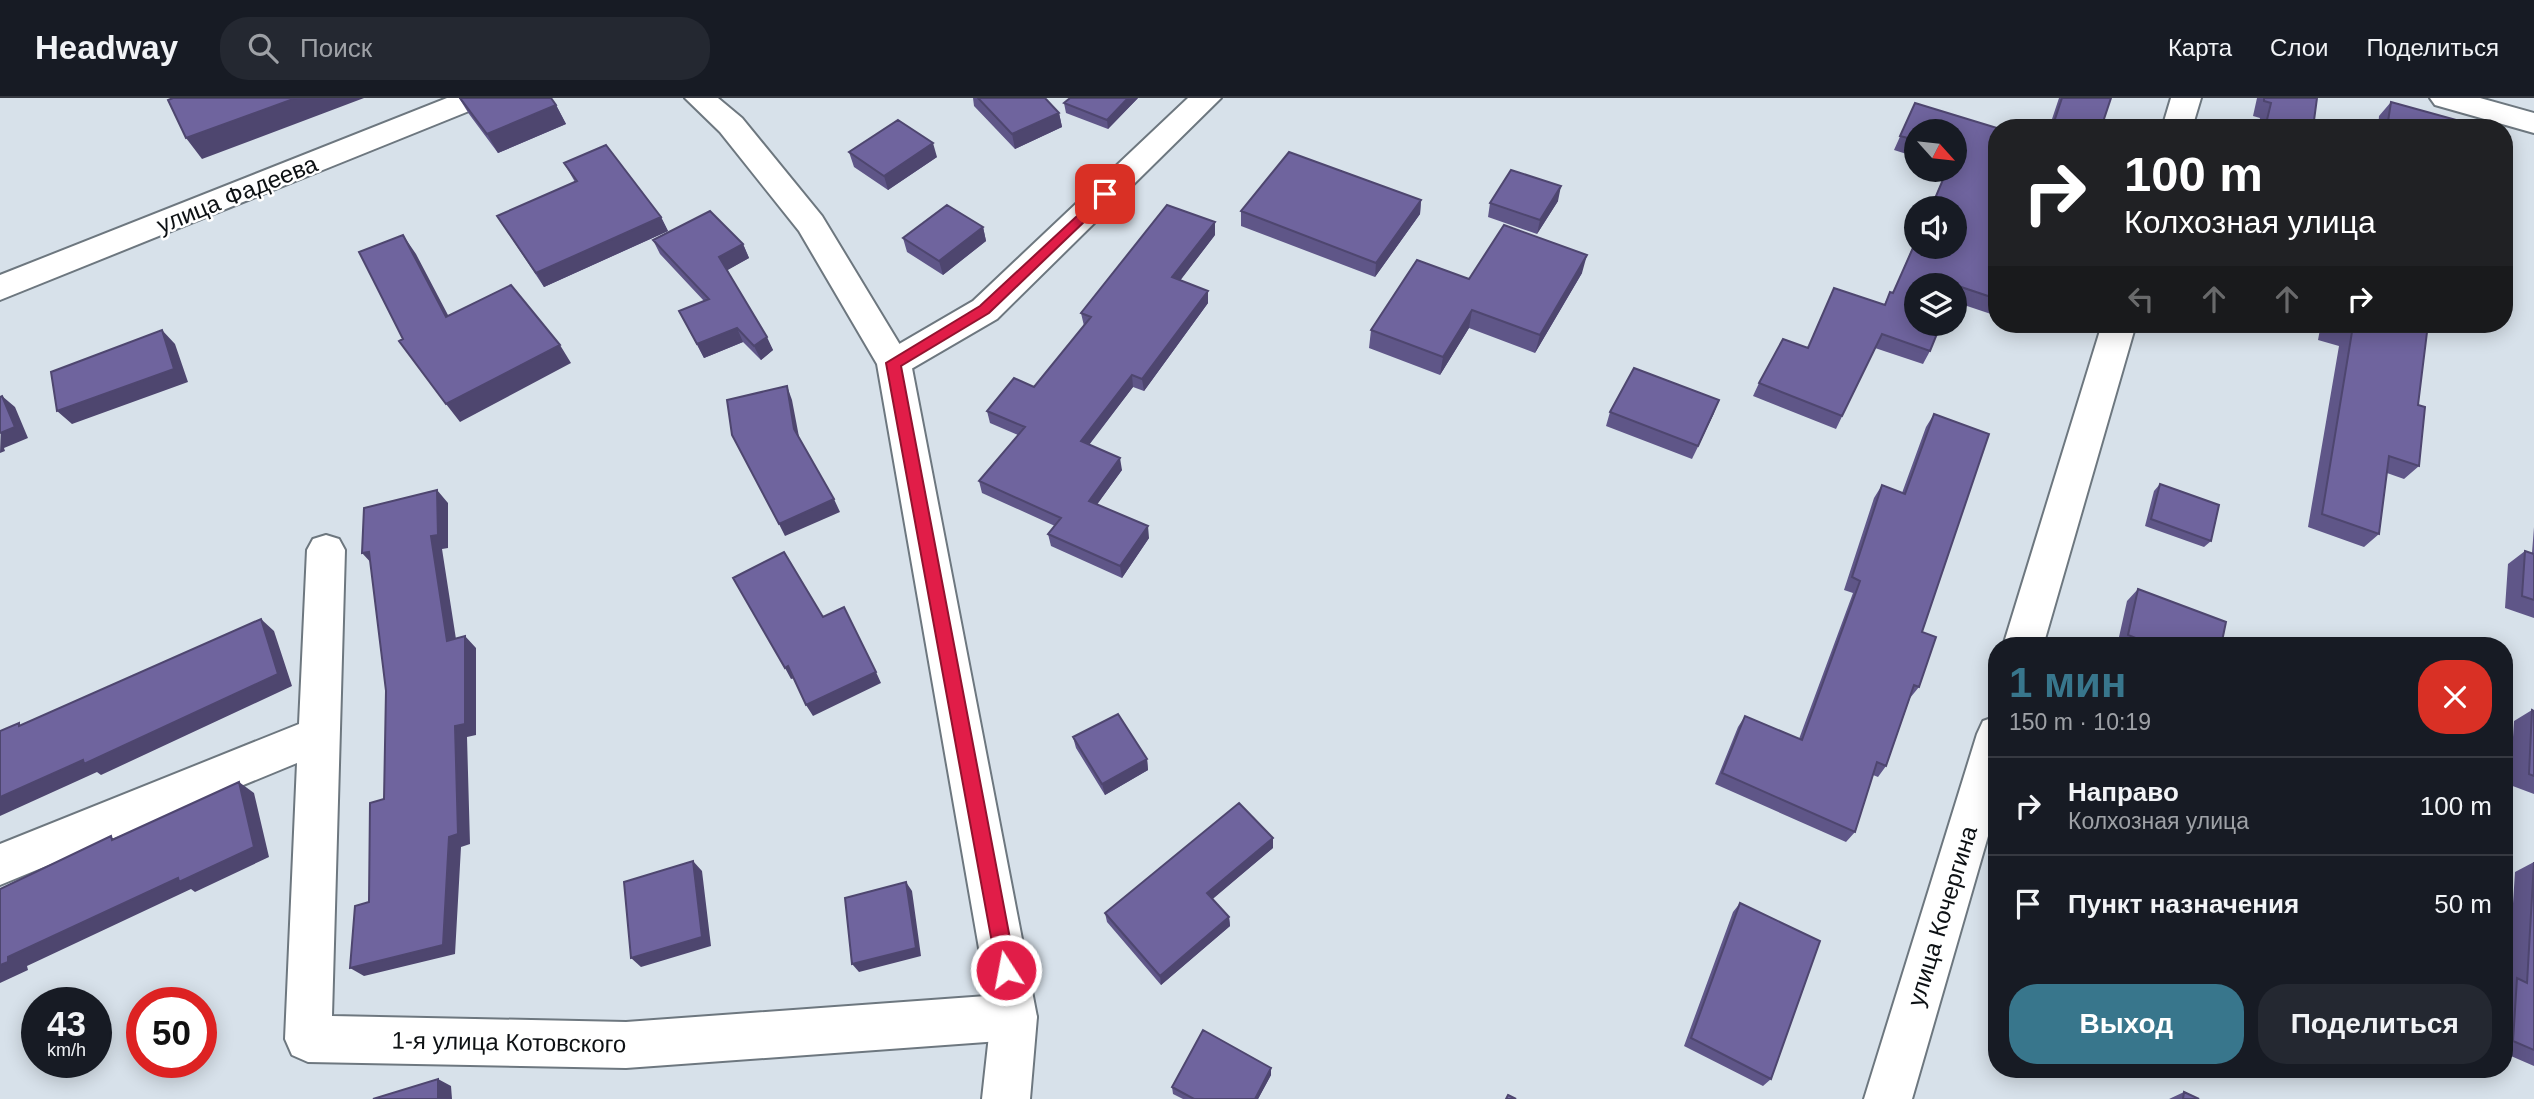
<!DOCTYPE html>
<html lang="ru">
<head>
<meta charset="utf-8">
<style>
	:root { --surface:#171b24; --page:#242831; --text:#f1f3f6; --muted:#9ea1a6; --line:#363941; --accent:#38768c }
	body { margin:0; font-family:Helvetica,sans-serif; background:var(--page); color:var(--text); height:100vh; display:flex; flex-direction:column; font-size:26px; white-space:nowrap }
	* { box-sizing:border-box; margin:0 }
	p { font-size:23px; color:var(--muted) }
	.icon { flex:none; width:38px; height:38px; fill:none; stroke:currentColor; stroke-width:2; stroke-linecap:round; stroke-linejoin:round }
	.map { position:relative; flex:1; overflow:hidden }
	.side { position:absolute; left:1988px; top:539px; width:525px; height:441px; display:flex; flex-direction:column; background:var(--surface); border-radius:28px; box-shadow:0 4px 18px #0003 }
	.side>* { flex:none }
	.hud { position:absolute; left:1988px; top:21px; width:525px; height:214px; border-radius:28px; box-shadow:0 4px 18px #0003; background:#202124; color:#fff; overflow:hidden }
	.needle { width:46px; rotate:117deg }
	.buttons { position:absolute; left:1904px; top:21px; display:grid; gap:14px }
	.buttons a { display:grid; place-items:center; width:63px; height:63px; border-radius:50%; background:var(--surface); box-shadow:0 4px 18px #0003; font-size:35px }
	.speed { position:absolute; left:21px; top:889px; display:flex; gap:14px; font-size:35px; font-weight:700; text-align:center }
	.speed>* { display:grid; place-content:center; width:91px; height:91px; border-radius:50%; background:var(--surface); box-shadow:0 4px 18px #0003; line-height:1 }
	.speed small { font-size:18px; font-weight:400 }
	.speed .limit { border:10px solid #d22; background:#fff; color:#111 }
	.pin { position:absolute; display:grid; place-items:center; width:60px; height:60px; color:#fff; margin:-30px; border-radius:14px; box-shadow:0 4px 10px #0006 }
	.me { position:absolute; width:77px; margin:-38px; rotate:349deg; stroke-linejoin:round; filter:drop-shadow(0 0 5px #0008) }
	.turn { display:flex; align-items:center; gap:24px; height:147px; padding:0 21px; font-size:32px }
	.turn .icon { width:91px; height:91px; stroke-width:2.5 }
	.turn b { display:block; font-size:49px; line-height:60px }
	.lanes { display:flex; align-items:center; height:66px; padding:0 21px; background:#0003; justify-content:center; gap:35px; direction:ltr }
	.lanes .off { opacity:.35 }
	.round { display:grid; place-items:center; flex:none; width:74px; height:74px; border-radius:28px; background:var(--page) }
	.summary { display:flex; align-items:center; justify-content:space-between; height:119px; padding:0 21px }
	h1 { font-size:42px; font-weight:700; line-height:52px; color:var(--accent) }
	.cta { display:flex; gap:14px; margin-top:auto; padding:14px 21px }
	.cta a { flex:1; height:80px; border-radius:28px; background:var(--accent); color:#fff; font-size:28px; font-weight:700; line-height:80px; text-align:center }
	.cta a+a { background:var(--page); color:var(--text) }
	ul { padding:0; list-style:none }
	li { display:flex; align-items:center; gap:21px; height:98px; padding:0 21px; border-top:2px solid var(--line) }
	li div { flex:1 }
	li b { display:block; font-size:26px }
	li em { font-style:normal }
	header { display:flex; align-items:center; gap:42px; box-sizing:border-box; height:98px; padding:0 35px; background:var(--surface); border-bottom:2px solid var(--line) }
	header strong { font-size:33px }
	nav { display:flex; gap:38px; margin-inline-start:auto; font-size:24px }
	.search { width:490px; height:63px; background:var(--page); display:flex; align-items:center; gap:18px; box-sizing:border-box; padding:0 24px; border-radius:28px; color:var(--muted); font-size:26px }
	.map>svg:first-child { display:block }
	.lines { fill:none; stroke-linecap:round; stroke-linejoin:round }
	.minor-casing { stroke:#6d777f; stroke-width:4 }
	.major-casing { stroke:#6d777f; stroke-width:4 }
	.minor { fill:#fff; fill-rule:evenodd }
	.major { fill:#fff; fill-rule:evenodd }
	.wall { fill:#5f5688 }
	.shaded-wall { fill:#4e466f }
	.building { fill:#6f649e; stroke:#4e466f; stroke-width:2 }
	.route { fill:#e11d48; stroke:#92132f; stroke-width:2 }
	.labels { text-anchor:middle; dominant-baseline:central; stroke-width:5; stroke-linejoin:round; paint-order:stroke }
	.street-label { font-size:24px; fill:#0d1114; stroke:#fff }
</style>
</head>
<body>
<header>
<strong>Headway</strong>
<div class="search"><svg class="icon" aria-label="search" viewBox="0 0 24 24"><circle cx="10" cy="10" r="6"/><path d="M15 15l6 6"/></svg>Поиск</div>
<nav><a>Карта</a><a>Слои</a><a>Поделиться</a></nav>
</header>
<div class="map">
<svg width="2534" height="1001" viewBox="0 0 2534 1001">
	<rect width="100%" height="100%" fill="#d7e1ea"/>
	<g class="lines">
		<defs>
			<path id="minor" d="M447 0H489L484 7 0 202V177Z
				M1188 0H1221L997 221 906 274 894 278 882 274 877 265 882 256 973 203Z
				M2171 0H2201L2192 30H2162Z
				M2430 0H2480L2534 15V35L2435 7Z
				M2102 226H2136L2043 548H2003Z
				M326 437 339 441 345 452 332 918 626 924 1014 896 1030 903 1037 919 1030 935 1014 942 626 970 308 964 292 957 285 941 297 665 0 787V746L299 626 307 452 313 441Z
				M1997 618V707L1912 1001H1864L1977 636 1983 623Z"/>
			<path id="major" d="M685 0H718L742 20 822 118 911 265 1037 919 1030 1001H982L991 919 877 266 799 133 720 34Z"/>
		</defs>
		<!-- minor casing -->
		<use href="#minor" class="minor-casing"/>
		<!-- major casing -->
		<use href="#major" class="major-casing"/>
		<!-- minor -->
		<use href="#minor" class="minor"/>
		<!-- major -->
		<use href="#major" class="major"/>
	</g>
	<!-- wall -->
	<path class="wall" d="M459 0 556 7 566 26 498 55 469 16Z
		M973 0H1045L1059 15 1062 29 1015 51 974 8Z
		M1070 0H1138L1108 31 1066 15 1064 5Z
		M2059 0H2111L2101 30H2049Z
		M2257 0H2317L2313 30H2258L2260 20 2253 18Z
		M2391 4 2478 30H2378L2379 18Z
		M1915 5 1997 30V218L1955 204V187L1930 253 1923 266 1875 250 1836 331 1753 298 1759 285 1807 250 1884 207 1890 194 1893 195 1916 141V149L1955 110H1930L1947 72H1955V33H1916V59L1894 52Z
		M849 54 937 59 888 92 854 69Z
		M564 65 661 119 668 133 544 189 497 118 575 84Z
		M1421 102 1420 116 1375 179 1241 128V113Z
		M1558 103 1537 136 1488 119 1490 105Z
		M983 129 986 143 943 177 907 154 903 140Z
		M1215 137 1180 182 1208 205 1144 293 1133 289 1089 346 1122 372 1097 406 1149 440 1122 480 1051 448 1048 436 1055 428 982 395 979 383 1018 337 990 325 987 313 1034 289 1084 228 1081 215Z
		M653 142 743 146 749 160 727 172 773 252 761 262 743 244 704 260 679 213 704 203 660 156Z
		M1582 175 1535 255 1469 230 1440 277 1369 250 1371 232 1469 181Z
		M2321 226H2428L2418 307 2419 368 2404 381 2387 375 2379 436 2364 449 2308 429 2339 248 2318 242Z
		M1610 314 1714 315 1692 361 1606 328Z
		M1934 316 1919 589 1910 600 1886 668 1878 679 1873 677 1855 734 1846 744 1715 686 1738 629 1745 618 1799 641 1853 495 1844 492 1874 400 1882 387 1902 395 1926 329Z
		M2160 386 2211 443 2204 449 2145 428 2154 393Z
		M2534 429V520L2505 510 2508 466 2525 453 2532 455Z
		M2138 491 2221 548H2117L2127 503Z
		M2532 612 2534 613V696L2510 687 2514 623Z
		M1073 639 1147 661 1148 672 1105 697 1076 650Z
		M1273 750 1212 801 1229 819 1230 828 1161 887 1107 824 1105 815Z
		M2534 764V968L2504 955V886L2508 884 2515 774Z
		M1740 805 1771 981 1763 988 1684 948 1733 814Z
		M1271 977 1258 1001H1183L1173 996 1172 989Z
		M2184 994 2199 1001H2169Z"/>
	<!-- shaded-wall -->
	<path class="shaded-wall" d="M296 0H364L202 61 186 40Z
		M1128 0H1138L1108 31 1107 22Z
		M556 7 566 26 498 55 487 36Z
		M1059 15 1062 29 1015 51 1012 36Z
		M933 45 937 59 888 92 884 78Z
		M1561 88 1558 103 1537 136 1540 122Z
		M1421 102 1420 116 1375 179 1376 165Z
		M661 119 668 133 544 189 536 175Z
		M1215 124V137L1173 192 1172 179Z
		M983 129 986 143 943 177 939 163Z
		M403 137 416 156 459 238 446 219Z
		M743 146 749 160 726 173 719 159Z
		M1587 157 1582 175 1535 255 1540 237Z
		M1208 193V205L1144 293 1142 281Z
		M1472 212 1469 230 1440 277 1443 259Z
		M737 230 743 244 704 260 697 246Z
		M162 232 175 246 188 284 72 326 57 313Z
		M767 239 773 252 761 262 754 248Z
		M560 247 571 265 460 324 446 306Z
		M1132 277 1133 289 1083 355 1081 343Z
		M787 288 792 302 800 344 794 331Z
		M2 298 15 309 28 340 4 350 5 353 0 355Z
		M1719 302 1714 315 1692 361 1698 348Z
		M1120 360 1122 372 1091 415 1089 403Z
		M437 392 448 405V450L442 451 458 554 447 543 431 438Z
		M834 401 840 414 785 438 779 426Z
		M1148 428 1149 440 1122 480 1120 468Z
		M369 454 374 468 362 455Z
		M261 521 274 533 292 588 101 677 97 674 0 718V699L83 662Z
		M465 538 476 550V637L467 639 470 746 461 749 455 856 364 878 350 870 455 628Z
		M788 568 795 580 791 581 785 570Z
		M876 574 881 585 813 618 806 607Z
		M1147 661 1148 672 1105 697 1102 686Z
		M239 684 254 695 269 759 195 794 191 791 27 868 28 872 0 885V867L8 859Z
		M1273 740V750L1208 805 1207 795Z
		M693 763 702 773 711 848 641 869 631 860Z
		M906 784 912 793 921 858 859 874 852 866Z
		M1229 819 1230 828 1161 887 1160 878Z
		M1271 970V977L1258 1001H1255Z
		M438 981 451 988 452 1001H438Z"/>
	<!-- building -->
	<path class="building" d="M173 0H296L186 40 168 2Z
		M460 0H551L556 7 487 36Z
		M978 0H1045L1059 15 1012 36Z
		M1070 0H1128L1107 22 1064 5Z
		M2062 0H2111L2101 30H2052Z
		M2264 0H2317L2313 30H2265L2271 5 2264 3Z
		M2391 4 2478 28V30H2387Z
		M1915 5 1997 30V201L1955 187V189V187H1916V226H1941L1930 253 1882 236 1842 318 1759 285 1783 241 1808 250 1834 190 1885 207 1890 194 1893 195 1916 143V149H1955V110H1931L1947 72H1955V33H1916V42L1900 38Z
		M898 22 933 45 884 78 849 54Z
		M606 47 661 119 536 175 497 118 577 83 564 65Z
		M1289 54 1421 102 1376 165 1241 113Z
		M1511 72 1561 88 1540 122 1490 105Z
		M947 107 983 129 939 163 903 140Z
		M1167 107 1215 124 1172 179 1208 193 1142 281 1132 277 1081 343 1120 360 1089 403 1148 428 1120 468 1048 436 1061 420 979 383 1025 329 987 313 1014 280 1034 289 1091 219 1081 215Z
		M710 113 743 146 719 159 767 239 754 248 737 230 697 246 679 213 709 201 653 142Z
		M1504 127 1587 157 1540 237 1472 212 1443 259 1371 232 1417 162 1469 181Z
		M403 137 446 219 511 187 560 247 446 306 399 243 403 241 359 154Z
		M2331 226H2428L2418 307 2425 309 2419 368 2389 358 2379 436 2322 416 2352 234 2331 228Z
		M162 232 174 271 57 313 51 274Z
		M1634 270 1719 302 1698 348 1610 314Z
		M787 288 794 331 834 401 779 426 732 337 727 302Z
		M2 298 15 329 0 335V299Z
		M1934 316 1989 336 1922 534 1936 539 1919 589 1914 587 1886 668 1877 664 1855 734 1722 675 1745 618 1802 642 1860 483 1852 479 1882 387 1905 396Z
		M2160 386 2219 407 2211 443 2151 421Z
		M437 392 438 437 431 438 447 543 465 538V626L455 628 458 736 449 739 443 847 350 870 355 808 369 804 370 705 384 701 386 593 369 454 362 455 364 410Z
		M2525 453 2534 456V502L2522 498Z
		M784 454 823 519 844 509 876 574 806 607 788 568 785 570 733 480Z
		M2138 491 2226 524 2221 548H2137L2138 541 2128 537Z
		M261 521 278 576 84 666 83 662 0 699V633L19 625V628Z
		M2532 612 2534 613V678L2529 676Z
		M1118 616 1147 661 1102 686 1073 639Z
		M239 684 254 749 179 784 178 780 8 859V864L0 867V791L111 738 112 742Z
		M1239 705 1273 740 1207 795 1229 819 1160 878 1105 815Z
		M693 763 702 839 631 860 624 784Z
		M2534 764V952L2513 943 2517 880 2527 885Z
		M906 784 916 850 852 866 845 800Z
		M1740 805 1820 843 1771 981 1691 940Z
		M1203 932 1271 970 1255 1001H1194L1172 989Z
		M438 981V1001H373Z
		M2184 994 2199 1001H2183Z
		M1508 997 1516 1001H1506Z"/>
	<!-- route -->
	<path class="route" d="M1105 92 1110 93V99L989 215 901 268 1016 872 1013 878 1006 881 1000 878 997 872 886 265 980 208Z"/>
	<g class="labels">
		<!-- street labels -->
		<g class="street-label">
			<text transform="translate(237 96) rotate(-22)">улица Фадеева</text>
			<text transform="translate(1942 818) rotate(-73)">улица Кочергина</text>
			<text transform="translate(509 944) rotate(1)">1-я улица Котовского</text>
		</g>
	</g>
</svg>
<div class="buttons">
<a><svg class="needle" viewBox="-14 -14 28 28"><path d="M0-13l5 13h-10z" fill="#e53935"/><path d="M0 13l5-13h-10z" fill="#9ea1a6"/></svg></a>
<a><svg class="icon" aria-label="sound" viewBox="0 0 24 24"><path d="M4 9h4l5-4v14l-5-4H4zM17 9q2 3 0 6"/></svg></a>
<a><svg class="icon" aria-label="layers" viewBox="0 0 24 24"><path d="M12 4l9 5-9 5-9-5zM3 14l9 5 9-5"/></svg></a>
</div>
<div class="speed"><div>43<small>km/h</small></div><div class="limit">50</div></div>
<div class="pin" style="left:1105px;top:96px;background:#d93025"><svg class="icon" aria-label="arrive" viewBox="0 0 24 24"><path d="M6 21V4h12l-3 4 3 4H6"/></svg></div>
<svg class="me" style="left:1006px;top:872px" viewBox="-20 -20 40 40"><circle r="17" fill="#e11d48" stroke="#fff" stroke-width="3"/><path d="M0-11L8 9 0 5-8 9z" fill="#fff"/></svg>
<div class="hud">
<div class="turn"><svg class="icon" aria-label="right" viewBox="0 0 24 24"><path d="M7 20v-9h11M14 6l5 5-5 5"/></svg><div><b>100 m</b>Колхозная улица</div></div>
<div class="lanes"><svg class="icon off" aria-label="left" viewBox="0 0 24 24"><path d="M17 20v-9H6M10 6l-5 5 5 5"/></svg><svg class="icon off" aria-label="ahead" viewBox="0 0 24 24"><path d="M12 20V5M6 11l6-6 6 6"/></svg><svg class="icon off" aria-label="ahead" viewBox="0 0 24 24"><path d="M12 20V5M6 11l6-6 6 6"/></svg><svg class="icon" aria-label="right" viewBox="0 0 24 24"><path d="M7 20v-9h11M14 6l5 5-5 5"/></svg></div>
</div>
<section class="side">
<div class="summary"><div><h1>1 мин</h1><p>150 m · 10:19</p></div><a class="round" style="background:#d93025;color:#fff"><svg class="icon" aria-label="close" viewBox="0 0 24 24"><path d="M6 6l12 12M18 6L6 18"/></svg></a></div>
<ul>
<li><svg class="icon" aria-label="right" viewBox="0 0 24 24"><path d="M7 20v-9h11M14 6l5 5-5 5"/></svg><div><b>Направо</b><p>Колхозная улица</p></div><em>100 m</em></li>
<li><svg class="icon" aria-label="arrive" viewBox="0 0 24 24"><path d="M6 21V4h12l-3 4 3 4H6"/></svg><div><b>Пункт назначения</b></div><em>50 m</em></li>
</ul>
<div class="cta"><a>Выход</a><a>Поделиться</a></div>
</section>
</div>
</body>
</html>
